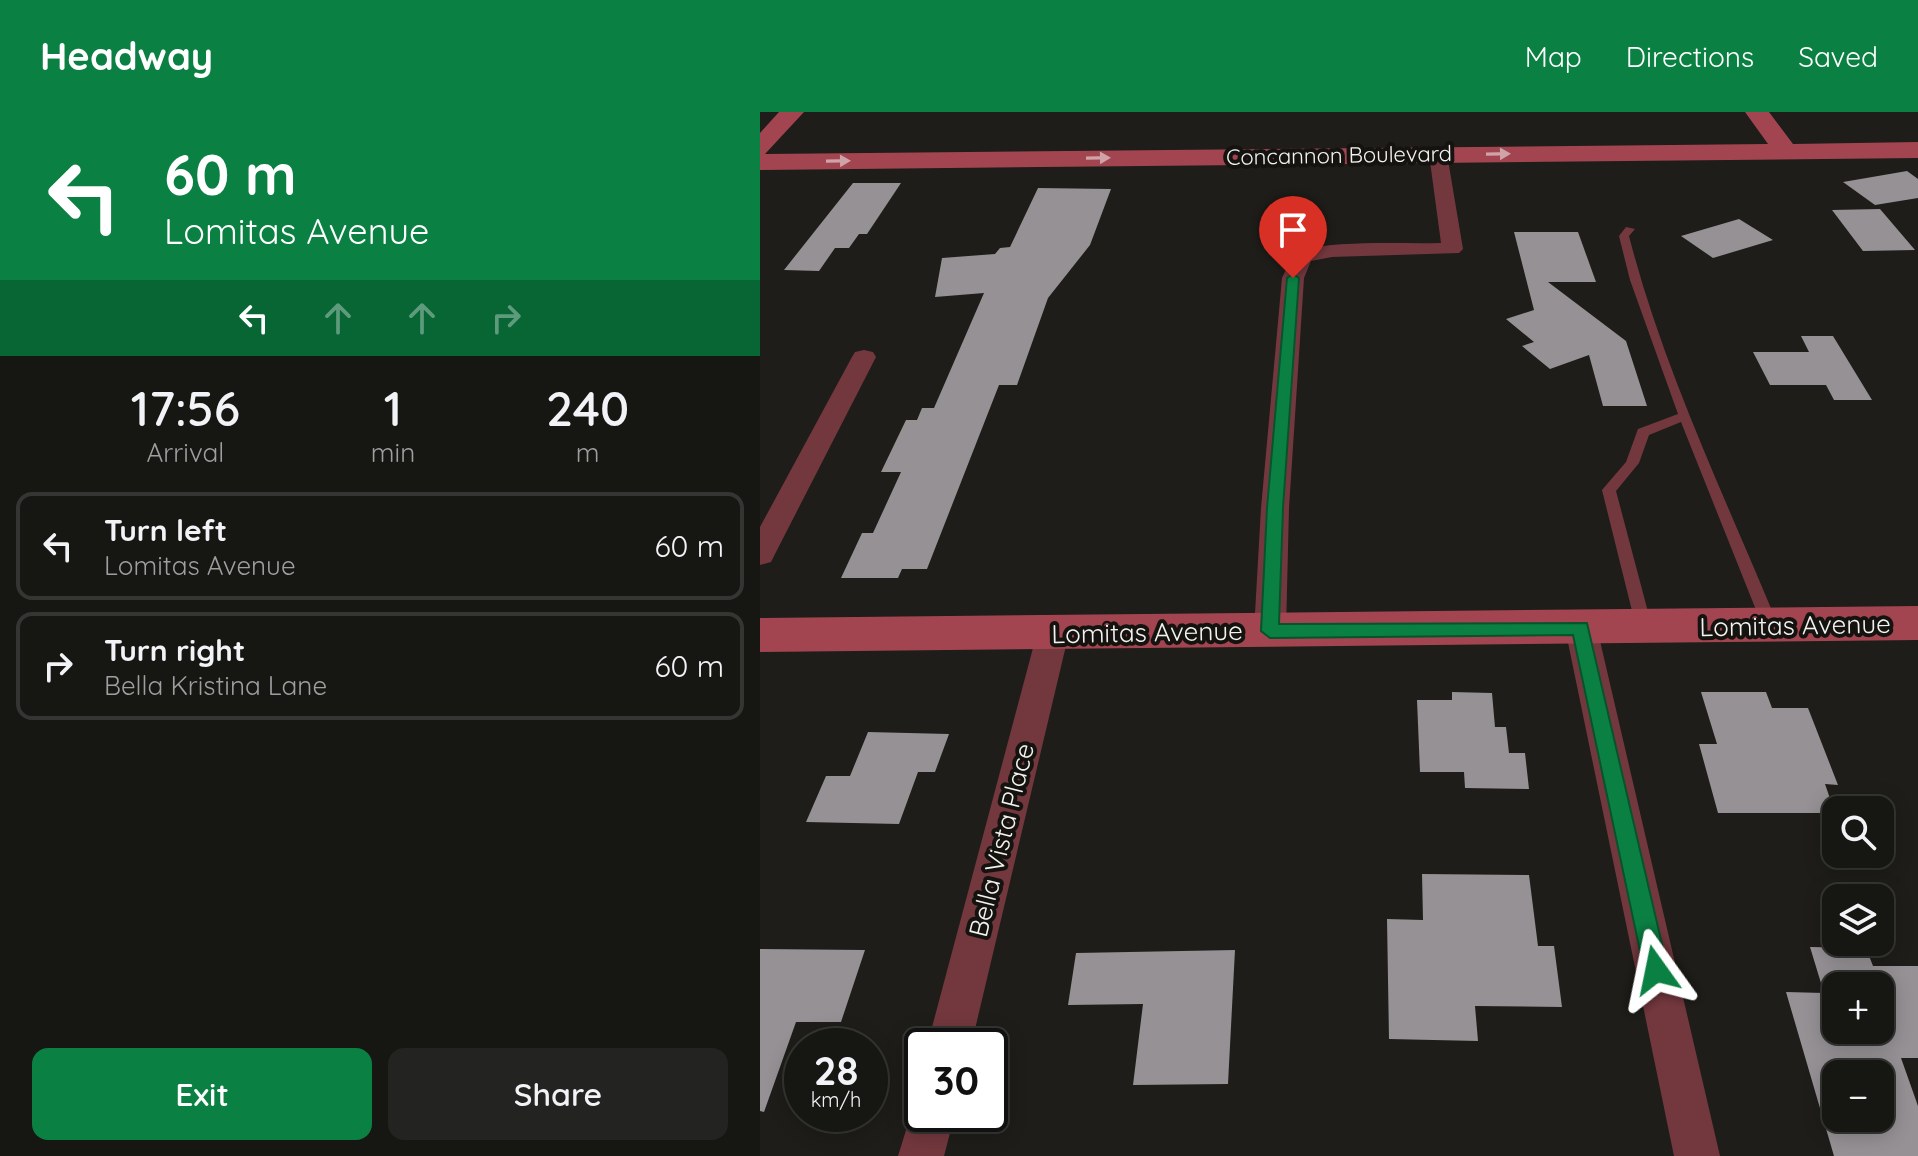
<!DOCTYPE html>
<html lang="en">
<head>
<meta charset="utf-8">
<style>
	:root { --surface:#161613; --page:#232321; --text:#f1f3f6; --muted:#9e9fa0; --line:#353533; --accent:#0b8043 }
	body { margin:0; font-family:Quicksand,sans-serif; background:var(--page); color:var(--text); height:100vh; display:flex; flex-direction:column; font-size:30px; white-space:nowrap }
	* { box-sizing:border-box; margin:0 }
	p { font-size:26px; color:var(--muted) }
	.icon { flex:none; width:44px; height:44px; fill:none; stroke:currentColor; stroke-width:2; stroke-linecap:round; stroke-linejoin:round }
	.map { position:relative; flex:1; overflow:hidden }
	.panel { display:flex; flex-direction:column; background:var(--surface); width:760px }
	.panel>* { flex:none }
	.banner { background:#0b8043; color:#fff; overflow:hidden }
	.buttons { position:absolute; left:1062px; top:684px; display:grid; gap:16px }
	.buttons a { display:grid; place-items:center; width:72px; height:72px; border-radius:16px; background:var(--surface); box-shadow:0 4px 20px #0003,0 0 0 2px var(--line); font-size:40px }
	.speed { position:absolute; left:24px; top:916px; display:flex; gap:16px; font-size:40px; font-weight:700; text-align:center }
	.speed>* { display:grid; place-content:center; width:104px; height:104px; border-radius:50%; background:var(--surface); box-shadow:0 4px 20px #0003,0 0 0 2px var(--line); line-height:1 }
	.speed small { font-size:20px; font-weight:400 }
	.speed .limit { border:4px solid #111; border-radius:12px; background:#fff; color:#111 }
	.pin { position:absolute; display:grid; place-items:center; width:68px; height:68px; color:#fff; margin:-82px -34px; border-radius:50% 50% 50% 0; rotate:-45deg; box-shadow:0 0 8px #0007 }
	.pin .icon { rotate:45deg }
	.me { position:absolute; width:88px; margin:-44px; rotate:348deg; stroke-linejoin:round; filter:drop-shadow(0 0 6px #0008) }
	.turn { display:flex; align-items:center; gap:28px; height:168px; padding:0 32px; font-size:36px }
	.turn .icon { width:104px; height:104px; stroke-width:2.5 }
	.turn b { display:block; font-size:56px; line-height:68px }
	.lanes { display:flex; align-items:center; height:76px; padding:0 32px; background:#0003; justify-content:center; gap:40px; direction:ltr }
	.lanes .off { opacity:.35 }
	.eta { display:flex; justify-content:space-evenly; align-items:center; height:136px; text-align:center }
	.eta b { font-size:48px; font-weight:600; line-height:56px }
	.primary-button { display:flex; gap:16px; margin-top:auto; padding:16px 32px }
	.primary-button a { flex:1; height:92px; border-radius:16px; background:var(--accent); color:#fff; font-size:32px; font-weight:600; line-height:92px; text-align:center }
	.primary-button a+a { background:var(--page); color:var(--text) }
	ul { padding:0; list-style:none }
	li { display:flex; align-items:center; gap:24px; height:108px; margin:0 16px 12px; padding:0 16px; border:4px solid var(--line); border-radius:16px }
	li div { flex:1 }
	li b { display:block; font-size:30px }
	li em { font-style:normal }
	header { display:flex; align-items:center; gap:48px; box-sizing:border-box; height:112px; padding:0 40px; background:var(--accent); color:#fff }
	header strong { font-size:38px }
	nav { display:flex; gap:44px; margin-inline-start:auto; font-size:28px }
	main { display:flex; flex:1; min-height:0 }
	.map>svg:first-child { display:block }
	.building { fill:#959195; fill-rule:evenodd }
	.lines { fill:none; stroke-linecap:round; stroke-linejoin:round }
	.lane { fill:#73383e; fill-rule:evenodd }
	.street { fill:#73383e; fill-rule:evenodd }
	.secondary { fill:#a24551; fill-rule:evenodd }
	.oneway { fill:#cfa4a8 }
	.route { fill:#0b8043; stroke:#07532c; stroke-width:2 }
	.labels { text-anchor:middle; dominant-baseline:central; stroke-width:8; stroke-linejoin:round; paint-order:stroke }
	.far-street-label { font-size:22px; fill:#f4f2f0; stroke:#151310 }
	.street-label { font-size:26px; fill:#f4f2f0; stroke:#151310 }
</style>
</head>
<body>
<header>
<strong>Headway</strong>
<nav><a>Map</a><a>Directions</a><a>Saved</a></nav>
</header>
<main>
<section class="panel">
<div class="banner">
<div class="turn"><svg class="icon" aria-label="left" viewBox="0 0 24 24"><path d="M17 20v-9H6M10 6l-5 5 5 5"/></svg><div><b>60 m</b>Lomitas Avenue</div></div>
<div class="lanes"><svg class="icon" aria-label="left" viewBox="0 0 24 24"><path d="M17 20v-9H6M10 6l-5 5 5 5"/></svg><svg class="icon off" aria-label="ahead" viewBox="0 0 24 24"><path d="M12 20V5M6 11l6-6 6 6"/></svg><svg class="icon off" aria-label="ahead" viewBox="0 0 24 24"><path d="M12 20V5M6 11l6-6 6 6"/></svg><svg class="icon off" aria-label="right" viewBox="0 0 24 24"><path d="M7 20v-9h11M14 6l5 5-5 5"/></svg></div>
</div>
<div class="eta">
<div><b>17:56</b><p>Arrival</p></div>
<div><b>1</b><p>min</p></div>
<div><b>240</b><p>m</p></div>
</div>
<ul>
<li><svg class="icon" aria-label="left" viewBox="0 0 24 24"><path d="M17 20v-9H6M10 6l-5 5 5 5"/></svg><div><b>Turn left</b><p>Lomitas Avenue</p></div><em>60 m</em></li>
<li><svg class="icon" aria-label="right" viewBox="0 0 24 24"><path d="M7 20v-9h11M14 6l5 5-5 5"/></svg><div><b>Turn right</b><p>Bella Kristina Lane</p></div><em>60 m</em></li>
</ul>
<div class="primary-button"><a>Exit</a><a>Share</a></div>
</section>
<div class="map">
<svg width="1158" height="1044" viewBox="0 0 1158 1044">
	<rect width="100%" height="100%" fill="#1e1d19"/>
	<!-- building -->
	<path class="building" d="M1147 59 1158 67V86L1115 93 1083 70Z
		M93 71H141L107 122H99L89 136H75L59 159 24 158Z
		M278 76 351 77 330 133 288 186 257 273H239L167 457H142L138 466H81L102 421H113L141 360H121L146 308H157L162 296H174L224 181 175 185 182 146 235 142 240 136 250 135Z
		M1120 97 1155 138 1103 139 1072 98Z
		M979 107 1013 128 953 146 921 124Z
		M754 120H818L836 170H788L866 229 887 294H843L829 243 790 257 762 234 774 230 746 207 774 198Z
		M1041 224H1073L1112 288H1074L1066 273H1010L993 240H1049Z
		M692 580 732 581 735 615H746L749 641H765L769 677 705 676 704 660H660L657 588H692Z
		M941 580H1006L1012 596H1048L1078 673 1065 672 1075 701H958L939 632H957Z
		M108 620 189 622 175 660H158L139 712 46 710 66 664H90Z
		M662 762 769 763 778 834H794L802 895 715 894 718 929 629 927 627 807 663 808Z
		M1050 835 1106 836 1113 854H1158V946H1141L1158 994V1044H1074L1026 880 1064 881ZM1076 874H1120V918H1076ZM1076 962H1120V1006H1076Z
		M0 837 105 838 81 910H36L4 1000 0 999Z
		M475 838 468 972 373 973 383 892 308 893 316 841Z"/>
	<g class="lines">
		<!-- lane -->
		<path class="lane" d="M866 115 875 117 869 124C903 257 966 387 1018 513L1016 517H1004L1002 513 921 310 889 323 879 351 856 379 892 515 890 519H878L876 515 842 378 866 350 878 317 918 302 870 168 859 124Z"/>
		<!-- street -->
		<path class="street" d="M678 36 687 42 703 137 699 141 572 145 551 149 544 166 529 396 526 519 521 528 510 531 499 528 494 519 501 396 522 166 535 139C582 128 633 132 681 131L669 42Z
			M104 238 113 240 116 245 15 442 11 450 0 453V415L92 245 95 240Z
			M821 504 832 507 837 516 960 1044H914L805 516 810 507Z
			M293 509 304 512 309 521 211 934H167L277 521 282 512Z
			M162 983V1002H195L184 1044H138L156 986Z"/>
		<!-- secondary -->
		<path class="secondary" d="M19 0H44L5 42 1008 32 985 0H1009L1033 32 1158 30V46L0 58V21Z
			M1158 494V528L0 540V506Z"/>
	</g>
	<!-- one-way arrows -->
	<defs><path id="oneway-solid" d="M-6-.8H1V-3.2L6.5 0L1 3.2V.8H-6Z" transform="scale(2)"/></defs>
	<g class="oneway">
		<use href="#oneway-solid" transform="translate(738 42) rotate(-1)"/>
		<use href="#oneway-solid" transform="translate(338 46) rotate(-1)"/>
		<use href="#oneway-solid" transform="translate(78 49) rotate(-1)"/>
	</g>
	<!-- route -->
	<path class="route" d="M533 162 539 166 523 396 519 512 827 511 908 858 904 866 896 870 887 866 884 858 813 523 510 526 501 519 507 396 527 166Z"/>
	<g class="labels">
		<!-- far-street labels -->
		<g class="far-street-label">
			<text transform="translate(579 43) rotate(-1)">Concannon Boulevard</text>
		</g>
		<!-- street labels -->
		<g class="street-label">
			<text transform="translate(1035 513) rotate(-1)">Lomitas Avenue</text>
			<text transform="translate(387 520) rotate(-1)">Lomitas Avenue</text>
			<text transform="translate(241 728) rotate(-76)">Bella Vista Place</text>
		</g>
	</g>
</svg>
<div class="buttons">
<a><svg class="icon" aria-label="search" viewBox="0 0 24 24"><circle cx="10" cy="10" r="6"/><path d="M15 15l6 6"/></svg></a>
<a><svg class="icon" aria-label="layers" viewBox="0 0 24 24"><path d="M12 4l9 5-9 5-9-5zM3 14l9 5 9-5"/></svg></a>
<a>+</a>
<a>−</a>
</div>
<div class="speed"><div>28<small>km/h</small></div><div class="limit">30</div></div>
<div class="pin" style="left:533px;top:166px;background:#d93025"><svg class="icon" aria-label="arrive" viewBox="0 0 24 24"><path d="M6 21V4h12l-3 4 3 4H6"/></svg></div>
<svg class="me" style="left:896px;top:858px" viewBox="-20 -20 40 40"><path d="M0-17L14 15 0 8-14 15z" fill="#0b8043" stroke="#fff" stroke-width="4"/></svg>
</div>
</main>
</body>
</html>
